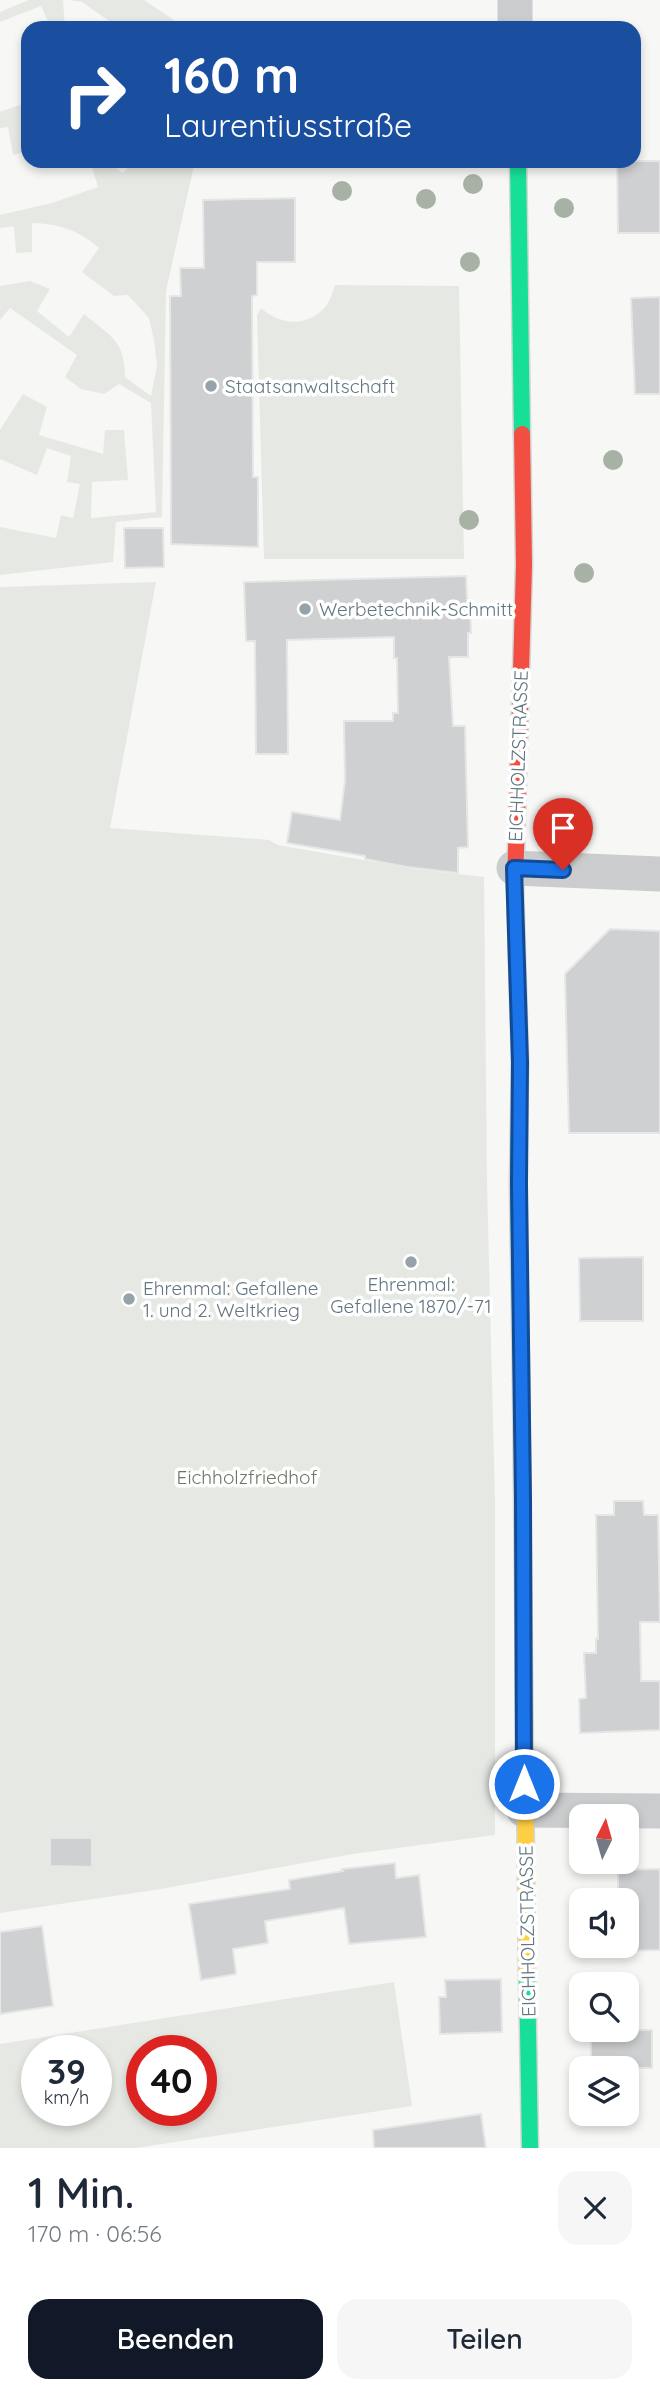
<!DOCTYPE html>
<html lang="de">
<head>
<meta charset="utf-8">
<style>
	:root { --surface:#fff; --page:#f6f6f7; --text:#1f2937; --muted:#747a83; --accent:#111827 }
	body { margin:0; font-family:Quicksand,sans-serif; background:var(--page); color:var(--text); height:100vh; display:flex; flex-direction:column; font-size:26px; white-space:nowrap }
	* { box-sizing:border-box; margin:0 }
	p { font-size:23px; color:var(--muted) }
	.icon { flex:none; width:38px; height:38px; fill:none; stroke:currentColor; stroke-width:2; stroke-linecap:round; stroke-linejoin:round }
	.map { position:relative; height:2148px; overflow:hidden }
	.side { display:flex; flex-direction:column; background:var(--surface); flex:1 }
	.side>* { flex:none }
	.banner { position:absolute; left:21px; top:21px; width:620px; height:147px; border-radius:21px; box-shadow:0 4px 10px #0003; background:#1a4fa0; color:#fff; overflow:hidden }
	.needle { width:46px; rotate:5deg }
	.tools { position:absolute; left:569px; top:1804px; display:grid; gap:14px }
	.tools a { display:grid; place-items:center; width:70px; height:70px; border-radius:14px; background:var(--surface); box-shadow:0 4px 10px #0003; font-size:35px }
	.speed { position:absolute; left:21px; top:2035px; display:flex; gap:14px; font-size:35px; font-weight:700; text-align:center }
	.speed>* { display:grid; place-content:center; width:91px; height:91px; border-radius:50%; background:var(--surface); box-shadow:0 4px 10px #0003; line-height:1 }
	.speed small { font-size:18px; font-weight:400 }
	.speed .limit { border:10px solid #d22; background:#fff; color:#111 }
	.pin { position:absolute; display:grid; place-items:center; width:60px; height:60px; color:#fff; margin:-72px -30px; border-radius:50% 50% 50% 0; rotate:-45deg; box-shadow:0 0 7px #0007 }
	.pin .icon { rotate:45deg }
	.me { position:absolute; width:77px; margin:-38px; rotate:0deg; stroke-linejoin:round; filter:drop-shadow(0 0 5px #0008) }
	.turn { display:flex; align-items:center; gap:24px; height:147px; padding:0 28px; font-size:32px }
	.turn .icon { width:91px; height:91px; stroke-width:2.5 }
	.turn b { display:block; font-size:49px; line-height:60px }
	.round { display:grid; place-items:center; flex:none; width:74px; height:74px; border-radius:21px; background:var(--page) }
	.head { display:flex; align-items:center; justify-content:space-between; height:119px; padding:0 28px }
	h1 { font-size:42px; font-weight:600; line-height:52px }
	.primary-button { display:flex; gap:14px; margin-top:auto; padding:14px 28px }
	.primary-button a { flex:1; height:80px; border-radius:21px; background:var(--accent); color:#fff; font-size:28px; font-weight:600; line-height:80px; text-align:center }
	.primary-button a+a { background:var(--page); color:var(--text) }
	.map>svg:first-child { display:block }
	.green { fill:#e6e9e3; fill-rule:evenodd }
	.building { fill:#ced0d1; stroke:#e6e6e6; stroke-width:2 }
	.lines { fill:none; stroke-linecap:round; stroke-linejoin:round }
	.fast-casing { stroke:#d4d5d5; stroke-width:19 }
	.slow-casing { stroke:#d4d5d5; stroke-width:19 }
	.jam-casing { stroke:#d4d5d5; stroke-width:19 }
	.street { stroke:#cbcccd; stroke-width:35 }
	.fast { stroke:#16e098; stroke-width:16 }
	.slow { stroke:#ffcf43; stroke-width:16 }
	.jam { stroke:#f24e42; stroke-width:16 }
	.tree { fill:#a8b2a4 }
	.route-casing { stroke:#114b97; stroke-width:18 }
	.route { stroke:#1a73e8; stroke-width:12 }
	.poi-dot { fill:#96a3aa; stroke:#fff; stroke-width:2.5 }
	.labels { text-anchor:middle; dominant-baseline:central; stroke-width:7; stroke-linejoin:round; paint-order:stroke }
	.poi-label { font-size:19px; fill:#627681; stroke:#fff; text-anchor:start }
	.street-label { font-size:19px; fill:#627681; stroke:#fff }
	.park-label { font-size:19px; fill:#677961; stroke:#fff }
</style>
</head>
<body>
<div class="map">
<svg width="660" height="2148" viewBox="0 0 660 2148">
	<rect width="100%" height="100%" fill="#f7f7f6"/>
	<!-- green -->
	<path class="green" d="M29 0H63L65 28H51L41 6 0 22V12Z
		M69 0H144L186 28H119L82 2Z
		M28 102V123L24 125 28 151 13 155 8 127 0 128V112Z
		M95 161H106L123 173 133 161H195L166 291 162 517 116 522 113 562 0 575V527L56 538 61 515 73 518 80 484 67 482 71 456 47 448 37 475 0 459V430L23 394 47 407 39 435 103 454 105 430H124L128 480 92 482 91 518 156 512 151 403 119 384 104 394 81 389 65 377 77 355 10 308 0 320V286L30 281 50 289 37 311 69 337 84 314C110 336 125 340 125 377L151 396 157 366 154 340 149 318 128 295 114 296 82 272 99 248C79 230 59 224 32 223V252L16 253 14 226 0 228V215L52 203 98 187 91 164Z
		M335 285 459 286 464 559H264L257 316 261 308C279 325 308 328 326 306 330 300 333 292 335 285Z
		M156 582 110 828 269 840 278 845 414 869 484 877 487 1183 495 1501V1835L353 1854 161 1889 0 1913V587Z
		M394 1982 412 2106 136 2148H0V2044ZM96 2051V2110H37V2051ZM201 2051V2110H142V2051Z"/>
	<!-- building -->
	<path class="building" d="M617 161H660V233H618Z
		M295 198V262H257V295L252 296 253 477H258V547L171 544 170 296H181L180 268H204L203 200Z
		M660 297V394H635L631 298Z
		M124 528H163L164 567 125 568Z
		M466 576 467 599H470L471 633H468V657H449L453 726H465L468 847 458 848V873L407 867 365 859V856L287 843 292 812 340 820 345 780 344 721H393V713H398L397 658H394V637L287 640 288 754H256L255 641H246L244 582Z
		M610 929 660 931V1133H569L565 974Z
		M643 1257V1321H580L579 1258Z
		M614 1501H643L644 1515H658L660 1622H640L641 1681H660V1730L580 1733 579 1699 586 1698 584 1653H596V1639H598L596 1515H614Z
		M50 1838H92V1867L50 1866Z
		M395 1863 396 1878 419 1875 426 1937 349 1944 344 1908 265 1921 268 1943 233 1949 236 1974 201 1980 189 1904 290 1889 289 1880 343 1871 342 1869Z
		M660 1869V1950L619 1951V1946H626V1900H618V1870Z
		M42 1926 53 2006 0 2014V1932Z
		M501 1979 502 2032 440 2034 439 1997H446L445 1980Z
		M591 2030H652V2068H591Z
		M481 2114 486 2148H374L373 2130Z"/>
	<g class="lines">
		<defs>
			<path id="fast" d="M518 161 522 434
				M515 885 520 1062 518 1184 521 1380
				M527 1971 530 2148"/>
			<path id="slow" d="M521 1380 527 1971"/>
			<path id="jam" d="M515 885 524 565 522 434"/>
		</defs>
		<!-- fast casing -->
		<use href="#fast" class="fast-casing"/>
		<!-- slow casing -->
		<use href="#slow" class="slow-casing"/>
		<!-- jam casing -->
		<use href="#jam" class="jam-casing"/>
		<!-- street -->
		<path class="street" d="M515 0V28
			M514 868 660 874
			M524 1810 660 1811"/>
		<!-- fast -->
		<use href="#fast" class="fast"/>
		<!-- slow -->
		<use href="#slow" class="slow"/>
		<!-- jam -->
		<use href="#jam" class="jam"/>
	</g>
	<!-- trees -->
	<g class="tree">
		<circle cx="473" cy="184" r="10"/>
		<circle cx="342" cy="191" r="10"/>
		<circle cx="426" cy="199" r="10"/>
		<circle cx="564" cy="208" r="10"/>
		<circle cx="470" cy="262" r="10"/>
		<circle cx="613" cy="460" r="10"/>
		<circle cx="469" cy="520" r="10"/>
		<circle cx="584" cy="573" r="10"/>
		<circle cx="561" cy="837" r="10"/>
	</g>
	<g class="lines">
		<defs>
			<path id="route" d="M524 1784 523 1499 519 1184 520 1062 514 868 563 870"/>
		</defs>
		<!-- route casing -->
		<use href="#route" class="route-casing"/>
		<!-- route -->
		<use href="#route" class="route"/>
	</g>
	<!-- markers -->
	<g class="poi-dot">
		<circle cx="211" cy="386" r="7"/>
		<circle cx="305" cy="609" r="7"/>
		<circle cx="411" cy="1262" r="7"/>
		<circle cx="129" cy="1299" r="7"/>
	</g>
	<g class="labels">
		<!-- poi labels -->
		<g class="poi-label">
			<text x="225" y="386">Staatsanwaltschaft</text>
			<text x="319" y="609">Werbetechnik-Schmitt</text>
			<text x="411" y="1284" text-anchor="middle">Ehrenmal:<tspan x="411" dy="22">Gefallene 1870/-71</tspan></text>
			<text x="143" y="1288">Ehrenmal: Gefallene<tspan x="143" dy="22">1. und 2. Weltkrieg</tspan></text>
		</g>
		<!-- street labels -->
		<g class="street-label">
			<text transform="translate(518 756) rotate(-88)">EICHHOLZSTRASSE</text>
			<text transform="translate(527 1931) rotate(-91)">EICHHOLZSTRASSE</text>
		</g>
		<!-- park labels -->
		<g class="park-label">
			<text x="247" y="1477">Eichholzfriedhof</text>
		</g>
	</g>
</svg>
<div class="tools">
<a><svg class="needle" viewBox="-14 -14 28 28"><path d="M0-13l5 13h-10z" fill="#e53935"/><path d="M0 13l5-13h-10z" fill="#747a83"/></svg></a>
<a><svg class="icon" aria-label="sound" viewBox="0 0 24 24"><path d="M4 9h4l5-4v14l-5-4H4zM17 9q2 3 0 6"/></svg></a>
<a><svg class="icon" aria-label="search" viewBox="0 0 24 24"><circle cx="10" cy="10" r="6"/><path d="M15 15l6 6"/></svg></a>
<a><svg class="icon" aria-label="layers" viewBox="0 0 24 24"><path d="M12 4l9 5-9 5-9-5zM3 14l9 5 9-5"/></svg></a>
</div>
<div class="speed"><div>39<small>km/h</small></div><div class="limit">40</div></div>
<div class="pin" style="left:563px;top:870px;background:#d93025"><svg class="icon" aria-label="arrive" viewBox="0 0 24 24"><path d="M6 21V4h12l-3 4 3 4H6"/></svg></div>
<svg class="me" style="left:524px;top:1784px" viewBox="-20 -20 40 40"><circle r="17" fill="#1a73e8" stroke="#fff" stroke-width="3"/><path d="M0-11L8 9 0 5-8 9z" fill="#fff"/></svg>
<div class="banner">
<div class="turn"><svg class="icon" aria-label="right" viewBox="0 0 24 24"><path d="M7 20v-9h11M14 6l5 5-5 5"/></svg><div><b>160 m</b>Laurentiusstraße</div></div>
</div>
</div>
<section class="side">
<div class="head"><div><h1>1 Min.</h1><p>170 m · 06:56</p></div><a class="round"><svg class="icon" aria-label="close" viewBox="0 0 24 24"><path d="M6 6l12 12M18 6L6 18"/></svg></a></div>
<div class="primary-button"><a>Beenden</a><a>Teilen</a></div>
</section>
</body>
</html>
